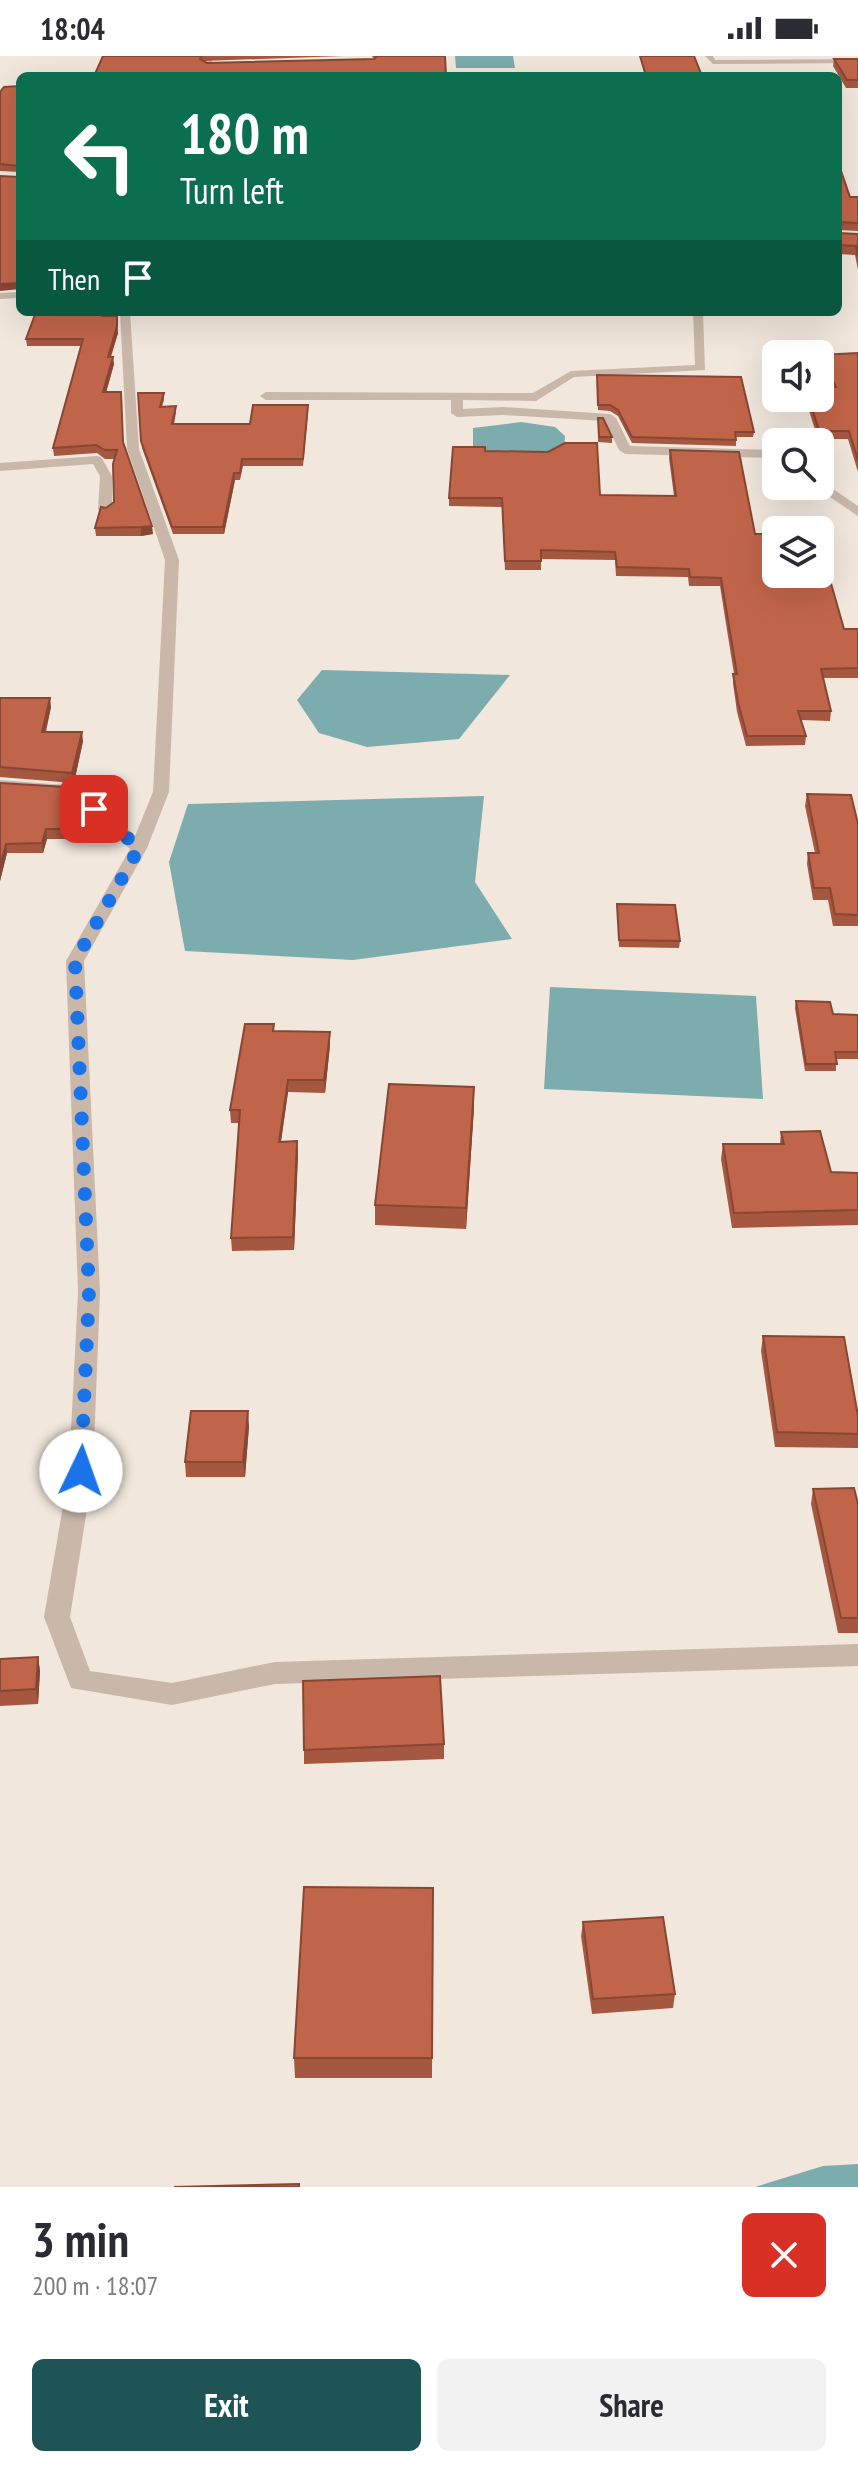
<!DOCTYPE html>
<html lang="en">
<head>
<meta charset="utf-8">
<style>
	:root { --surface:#fff; --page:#f2f2f3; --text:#2b2b33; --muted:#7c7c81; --accent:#1f5456 }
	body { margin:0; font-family:"PT Sans Narrow",sans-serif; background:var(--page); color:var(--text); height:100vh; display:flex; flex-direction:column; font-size:30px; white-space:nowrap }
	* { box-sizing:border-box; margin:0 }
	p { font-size:26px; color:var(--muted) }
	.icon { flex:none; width:44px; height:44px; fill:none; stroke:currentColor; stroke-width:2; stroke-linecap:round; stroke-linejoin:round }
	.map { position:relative; height:2131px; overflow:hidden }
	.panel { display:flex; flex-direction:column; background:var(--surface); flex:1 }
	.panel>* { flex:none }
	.banner { position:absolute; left:16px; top:16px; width:826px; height:244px; border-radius:12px; box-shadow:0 8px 32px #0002; background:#0b6e4f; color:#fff; overflow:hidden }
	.fabs { position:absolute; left:762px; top:284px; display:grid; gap:16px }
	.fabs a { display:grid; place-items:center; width:72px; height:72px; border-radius:12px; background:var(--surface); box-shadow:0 8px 32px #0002; font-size:40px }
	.pin { position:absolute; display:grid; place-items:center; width:68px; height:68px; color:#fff; margin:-34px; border-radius:16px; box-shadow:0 4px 12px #0006 }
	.me { position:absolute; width:88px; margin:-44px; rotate:3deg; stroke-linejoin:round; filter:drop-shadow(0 0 6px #0008) }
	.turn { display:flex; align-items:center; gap:28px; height:168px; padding:0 32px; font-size:36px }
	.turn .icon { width:104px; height:104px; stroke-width:2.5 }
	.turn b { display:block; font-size:56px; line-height:68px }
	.then { display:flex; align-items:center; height:76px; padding:0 32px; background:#0003; gap:16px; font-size:30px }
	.round { display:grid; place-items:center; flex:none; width:84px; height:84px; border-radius:12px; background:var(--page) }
	.headline { display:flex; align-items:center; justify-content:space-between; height:136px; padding:0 32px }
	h1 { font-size:48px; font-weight:600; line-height:60px }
	.button { display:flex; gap:16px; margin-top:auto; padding:16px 32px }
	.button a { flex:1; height:92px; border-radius:12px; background:var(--accent); color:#fff; font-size:32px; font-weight:600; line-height:92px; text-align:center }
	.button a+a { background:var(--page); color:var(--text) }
	.status { display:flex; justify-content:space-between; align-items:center; height:56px; padding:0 40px; background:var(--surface); direction:ltr }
	.status svg { height:22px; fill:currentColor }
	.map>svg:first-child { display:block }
	.water { fill:#7cacad }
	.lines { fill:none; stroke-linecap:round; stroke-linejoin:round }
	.street { fill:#c9b7a9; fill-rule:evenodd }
	.wall { fill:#a65740 }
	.shaded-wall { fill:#874734 }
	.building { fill:#c1654a; stroke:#874734; stroke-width:2 }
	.route { stroke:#1a73e8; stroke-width:14; stroke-dasharray:0 25.2 }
</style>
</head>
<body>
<div class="status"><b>18:04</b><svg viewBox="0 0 49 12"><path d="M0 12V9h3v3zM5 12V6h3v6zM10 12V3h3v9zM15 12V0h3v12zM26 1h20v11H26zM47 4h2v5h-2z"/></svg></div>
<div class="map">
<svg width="858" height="2131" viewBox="0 0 858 2131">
	<rect width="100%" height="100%" fill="#f1e7dc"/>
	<!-- water -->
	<path class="water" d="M455 0H513L515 12H456Z
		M521 366 555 371 565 380 564 394 555 398 473 397V372Z
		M322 614 510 619 459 683 367 691 319 677 297 644Z
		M484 740 475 826 512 883 353 904 185 895 169 806 188 748Z
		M550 931 756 940 763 1043 544 1033Z
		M858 2108V2131H755L823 2110Z"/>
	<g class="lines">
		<!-- street -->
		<path class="street" d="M207 0H215L204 20H196Z
			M705 0H713L715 4 858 3V7L713 8Z
			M20 236V242L0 243V237Z
			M120 256H130L139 393 179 504 169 736 147 792 84 905 100 1236 93 1415 70 1561 90 1615 172 1627 275 1606 858 1588V1610L275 1628 172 1649 71 1632 44 1561 69 1415 78 1236 66 905 130 793 68 738 0 734V724L78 730 135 780 153 736 165 504 127 393Z
			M693 256H703L705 314 574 321 536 345 463 344V353L503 351 610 358 616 362 630 390 776 394V402L625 398 619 394 605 365 503 359 457 361 451 357V344H266L260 340 266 336 533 337 571 315 695 309Z
			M97 400 101 401 112 420V454L105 458 98 454 100 420 93 408 0 415V407Z
			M820 424 858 450V460L815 431 820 430Z"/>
	</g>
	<!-- wall -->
	<path class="wall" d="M103 0H343L203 5 207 7 374 3 372 0H445L94 20Z
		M834 3H858V32H846L833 10Z
		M20 30V116L0 115V36Z
		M838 115 850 141H858V175L838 174Z
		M838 177 858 178V214L855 199 838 198Z
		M105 260H117L118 277 111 301 114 308 106 336 153 478 141 480H96L95 472 106 452 114 446V403H105L97 397 54 400 53 392 81 290H27L26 283Z
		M858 297V416L848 383H818L805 342H820L831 331 820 308 821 299Z
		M597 319 754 376 753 381H736V390L632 387 618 360 610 355 598 354Z
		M138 337H164V344L162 351 176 350V357L174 368H250L308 356 303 410H243L240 424H235L224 478H173L142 392Z
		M598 362 612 381V387L598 386Z
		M670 394 755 478 775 495 844 573H858V622H823L831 655 830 665 801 664 806 680 805 689 746 690 737 656 733 627V618H734L720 530H689L688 521 616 520 615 504 541 503V514H505L502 451 449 450V442L485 395 600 439 674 440 669 402Z
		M0 642 51 651 46 676 83 685 74 727 0 721Z
		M0 727 69 734 70 743 80 753 73 783H47L43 797H7L0 825Z
		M807 738 858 768V870H833L828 844H813L807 808 808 797H815L805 750Z
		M617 848 680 885 679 892 619 891Z
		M796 945 833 958 858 959V1003H836V1015H805L795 952Z
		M274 968V975L330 976V989L325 1037 288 1036 281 1086 297 1085 298 1098 294 1194 232 1195 231 1182 239 1067H231L230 1054Z
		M474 1051 466 1173 375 1169V1149Z
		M781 1076 831 1116 858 1117V1169L732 1172 721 1103 723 1088H780Z
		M763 1280 858 1360V1392L775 1391 761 1295Z
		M249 1370 245 1421H186L185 1406Z
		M813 1433 858 1448V1577H838L811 1448Z
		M38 1601 40 1615 38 1648 0 1650V1603Z
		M444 1688V1703L304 1708V1694Z
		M433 1832 432 2022H295L294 2002Z
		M583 1866 675 1938 673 1952 592 1958 581 1880Z"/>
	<!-- shaded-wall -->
	<path class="shaded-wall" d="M19 226 20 233 0 235V228Z
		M117 270 118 277 108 308V301Z
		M113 301 114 308 104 344 103 336Z
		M234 417 235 424 224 478 223 471Z
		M152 470 153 478 141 480V471Z
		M50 642 51 651 43 685 42 676Z
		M82 676 83 685 74 727 72 717Z
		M78 743 80 753 73 783 72 773Z
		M46 773 47 783 43 797 42 787Z
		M6 788 7 797 0 825V810Z
		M330 976V989L325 1037 324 1024Z
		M288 1024V1036L279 1098V1086Z
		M474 1031V1051L466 1173V1152Z
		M297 1085 298 1098 294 1194 293 1181Z
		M248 1355 249 1370 245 1421 243 1406Z
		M38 1601 40 1615 38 1648 36 1633Z"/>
	<!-- building -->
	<path class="building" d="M103 0H202L200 3 207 7 374 3 377 0H445L446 20H94Z
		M640 0H694L702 20H646Z
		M834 3H858V24H847Z
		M20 30V110L0 108V36L4 31Z
		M838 115H841L850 141H858V167L839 166 838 167Z
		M20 119V227L0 228V120L19 121Z
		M838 177 858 178V201L856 190 838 189Z
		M36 256H104L102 260H117V270L108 301H113L103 336H121L123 386 152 470 141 471 95 472 101 451 106 452 114 446 113 408 117 394H105L96 389 53 392 83 283H26Z
		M858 297V404L849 375H819L809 342H820V331H836L821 299Z
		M597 319 741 321 754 376H735L736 384 632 381 618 354 610 349H598Z
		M138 337H164L160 351 176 350 172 368H250L253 349H308L303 403H242L240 417H234L223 471H172L141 385Z
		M598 362H603L612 381H599Z
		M565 387H597L600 439 676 440 670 394 739 396 755 478H770L776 495V518H820V496H822L844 573H858V612L821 613 831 655H798L806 680H747L738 646 733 618H737L721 522 690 521 689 513 617 511 615 496 541 494V505H505L502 442H449L453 391H485V395L548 396Z
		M0 642H50L42 676H82L72 717 0 711Z
		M0 727 66 731 69 734 66 743H78L72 773H46L42 787 6 788 0 810Z
		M807 738 851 739 858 768V859L835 858 830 832H814L808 797H819Z
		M617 848 675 849 680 885 619 884Z
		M796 945 830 946 833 958 858 959V996H835L837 1008H806Z
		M245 968H274L273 975 330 976 324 1024H288L279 1086 297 1085 293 1181 231 1182 240 1054H230Z
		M389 1028 474 1031 466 1152 375 1149Z
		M820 1075 831 1116 858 1117V1154L734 1157 723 1088H784L781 1076Z
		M763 1280 844 1281 858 1360V1378L777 1376Z
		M191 1355H248L243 1406H185Z
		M854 1432 858 1448V1562H841L813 1433Z
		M38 1601 36 1633 0 1635V1603Z
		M440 1620 444 1688 304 1694 303 1625Z
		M304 1831 433 1832 432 2002H294Z
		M663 1861 675 1938 593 1943 583 1866Z
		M299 2128V2131H174Z"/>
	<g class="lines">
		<!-- route -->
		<path class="route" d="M81 1415 89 1236 75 905 139 792 94 753"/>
	</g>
</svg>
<div class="fabs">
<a><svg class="icon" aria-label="sound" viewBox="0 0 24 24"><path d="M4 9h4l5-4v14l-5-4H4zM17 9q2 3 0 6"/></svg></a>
<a><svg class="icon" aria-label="search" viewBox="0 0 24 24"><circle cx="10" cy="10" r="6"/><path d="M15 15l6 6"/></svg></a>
<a><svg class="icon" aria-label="layers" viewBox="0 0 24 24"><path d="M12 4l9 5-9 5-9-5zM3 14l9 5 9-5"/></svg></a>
</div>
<div class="pin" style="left:94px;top:753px;background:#d93025"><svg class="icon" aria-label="arrive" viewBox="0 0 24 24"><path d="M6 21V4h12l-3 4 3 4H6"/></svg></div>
<svg class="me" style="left:81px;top:1415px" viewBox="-20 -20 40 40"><circle r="19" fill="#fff"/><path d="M0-13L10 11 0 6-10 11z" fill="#1a73e8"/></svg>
<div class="banner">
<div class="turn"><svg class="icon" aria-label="left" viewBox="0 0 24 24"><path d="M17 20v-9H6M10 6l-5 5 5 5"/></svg><div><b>180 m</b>Turn left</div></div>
<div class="then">Then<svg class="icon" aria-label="arrive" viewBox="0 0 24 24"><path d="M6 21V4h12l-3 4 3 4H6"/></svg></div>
</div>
</div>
<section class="panel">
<div class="headline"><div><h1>3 min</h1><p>200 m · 18:07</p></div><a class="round" style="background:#d93025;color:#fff"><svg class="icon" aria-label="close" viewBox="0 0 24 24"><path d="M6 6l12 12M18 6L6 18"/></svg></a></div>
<div class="button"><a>Exit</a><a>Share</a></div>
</section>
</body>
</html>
